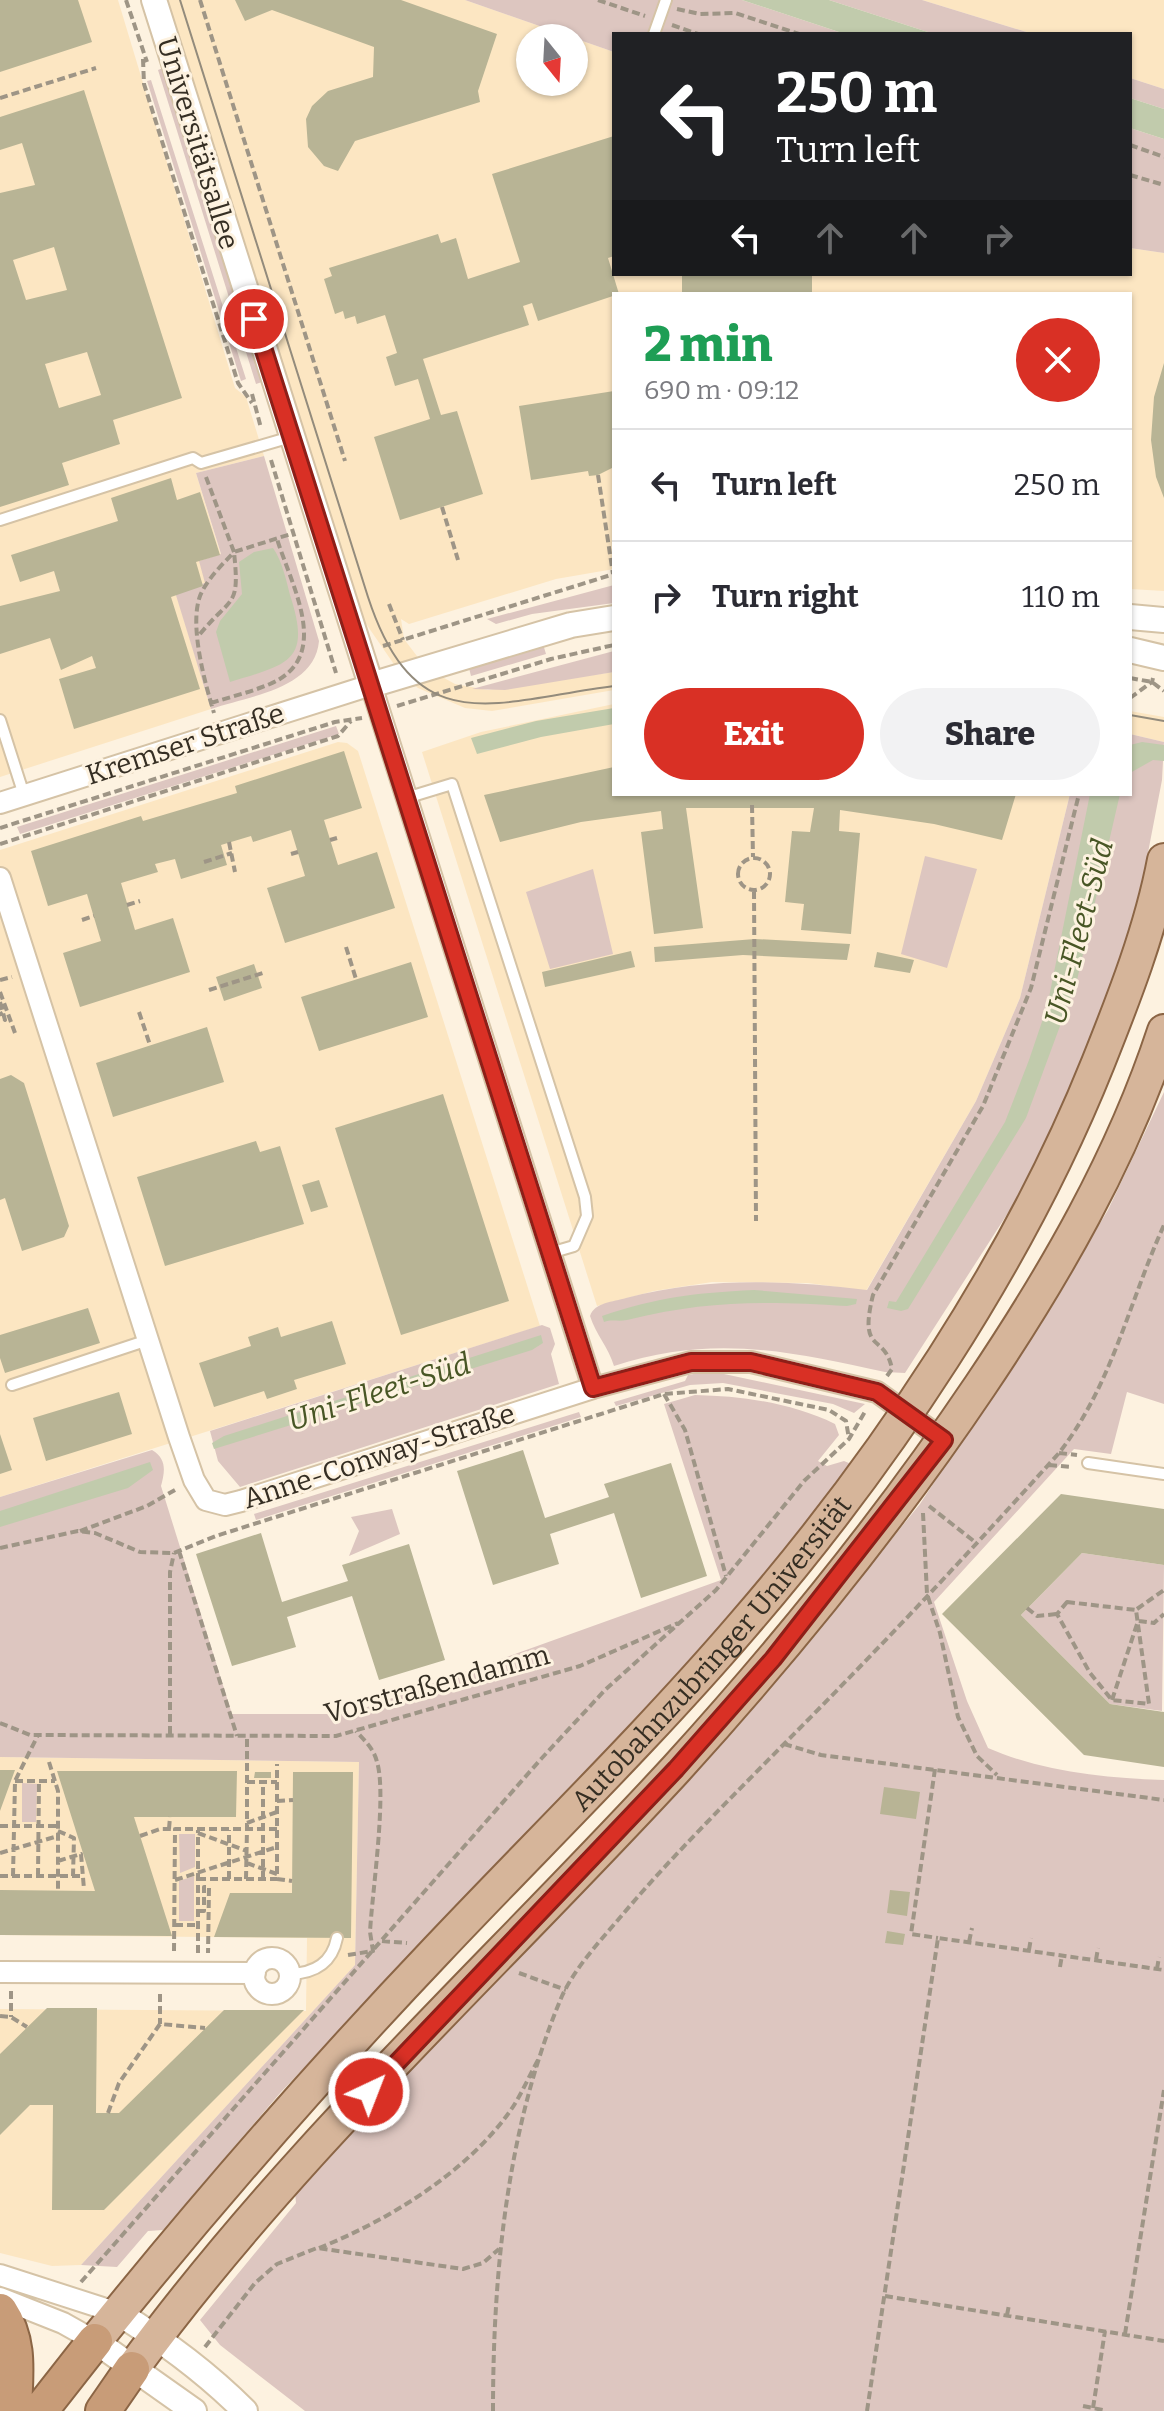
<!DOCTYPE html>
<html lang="en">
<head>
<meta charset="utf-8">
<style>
	:root { --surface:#fff; --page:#f2f2f3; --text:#2b2b33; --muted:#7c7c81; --line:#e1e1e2; --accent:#d93025 }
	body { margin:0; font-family:Bitter,serif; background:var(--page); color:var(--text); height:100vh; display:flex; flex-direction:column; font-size:30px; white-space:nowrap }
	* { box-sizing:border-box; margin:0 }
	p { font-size:26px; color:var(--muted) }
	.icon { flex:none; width:44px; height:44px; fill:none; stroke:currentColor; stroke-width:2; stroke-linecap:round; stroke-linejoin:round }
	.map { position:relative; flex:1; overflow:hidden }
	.side { position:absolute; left:612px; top:292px; width:520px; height:504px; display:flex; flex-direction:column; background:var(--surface); border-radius:0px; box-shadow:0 2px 6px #0004 }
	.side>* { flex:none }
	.hud { position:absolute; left:612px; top:32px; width:520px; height:244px; border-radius:0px; box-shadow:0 2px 6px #0004; background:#202124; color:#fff; overflow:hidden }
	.needle { width:52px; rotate:162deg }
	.tools { position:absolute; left:516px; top:24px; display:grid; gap:16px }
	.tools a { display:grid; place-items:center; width:72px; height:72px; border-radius:50%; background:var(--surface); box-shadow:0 2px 6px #0004; font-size:40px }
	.pin { position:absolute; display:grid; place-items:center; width:68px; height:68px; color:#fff; margin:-34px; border:4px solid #fff; border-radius:50%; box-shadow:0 2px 8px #0007 }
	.me { position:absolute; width:88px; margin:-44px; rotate:43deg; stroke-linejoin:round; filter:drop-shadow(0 0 6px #0008) }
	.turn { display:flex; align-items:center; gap:28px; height:168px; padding:0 32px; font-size:36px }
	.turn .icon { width:104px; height:104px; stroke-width:2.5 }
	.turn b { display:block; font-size:56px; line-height:68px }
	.lanes { display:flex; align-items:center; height:76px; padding:0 32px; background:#0003; justify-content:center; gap:40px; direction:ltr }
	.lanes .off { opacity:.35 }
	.round { display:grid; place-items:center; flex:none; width:84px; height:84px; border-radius:42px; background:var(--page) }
	.headline { display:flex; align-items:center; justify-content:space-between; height:136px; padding:0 32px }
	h1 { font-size:48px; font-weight:800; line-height:60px; color:#1e9e55 }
	.button { display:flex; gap:16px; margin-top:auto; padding:16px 32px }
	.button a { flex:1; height:92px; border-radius:48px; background:var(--accent); color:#fff; font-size:32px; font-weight:800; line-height:92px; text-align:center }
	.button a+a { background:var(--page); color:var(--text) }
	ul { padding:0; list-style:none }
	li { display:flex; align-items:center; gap:24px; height:112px; padding:0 32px; border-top:2px solid var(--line) }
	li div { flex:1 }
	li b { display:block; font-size:30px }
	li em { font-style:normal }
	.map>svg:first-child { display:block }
	.built { fill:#fce6c2; fill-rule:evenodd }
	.green { fill:#ddc6c0 }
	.water { fill:#c1cbac }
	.building { fill:#b8b495; fill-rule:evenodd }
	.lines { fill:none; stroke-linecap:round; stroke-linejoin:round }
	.service-casing { stroke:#d5c3a6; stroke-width:14 }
	.minor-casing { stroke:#d5c3a6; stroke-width:24 }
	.tertiary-casing { stroke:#d5c3a6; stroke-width:28 }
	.primary-casing { stroke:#8b6545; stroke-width:36 }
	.trunk-casing { stroke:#8b6545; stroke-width:38 }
	.path { stroke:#9e9586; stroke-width:4; stroke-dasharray:8 4; stroke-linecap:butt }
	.service { stroke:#fff; stroke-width:10 }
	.minor { stroke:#fff; stroke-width:20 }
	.tertiary { stroke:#fff; stroke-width:24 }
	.primary { stroke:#d6b59a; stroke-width:32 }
	.trunk { stroke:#c89c78; stroke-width:34 }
	.tram { stroke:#938b7c; stroke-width:2 }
	.route-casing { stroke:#8d1f18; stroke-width:20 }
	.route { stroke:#d93025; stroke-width:14 }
	.labels { text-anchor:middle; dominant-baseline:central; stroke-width:6; stroke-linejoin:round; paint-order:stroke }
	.street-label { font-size:28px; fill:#352e23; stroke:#fdf2e0 }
	.water-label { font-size:30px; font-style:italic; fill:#485625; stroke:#fdf2e0 }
</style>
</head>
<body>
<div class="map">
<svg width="1164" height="2411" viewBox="0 0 1164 2411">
	<rect width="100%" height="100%" fill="#fdf2e0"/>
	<!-- built -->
	<path class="built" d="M0 0H118L235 388 246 397 264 456 196 473 221 555 205 583 176 593 211 709 0 777Z
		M165 0H465L614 52V274H1130V248L1164 253V591L1130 589V294H614V569L556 579 409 624 401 619 404 639 426 668 455 684 488 690 614 672V690L492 711 465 708 418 688 402 676 360 615ZM530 38H574V82H530Z
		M922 0H1164V89L1130 78V34H1033Z
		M614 704V794H1070L1020 998 976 1101 866 1291 808 1283 712 1282 654 1291 597 1306 422 752 481 732Z
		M1130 711 1164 717V742L1130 734Z
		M338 742 347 743 358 751 540 1326 0 1497V850Z
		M0 1757 359 1762 355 1965 81 2265 52 2266 0 2253V2009L306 2011 307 1938 0 1935Z"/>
	<!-- green -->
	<path class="green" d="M465 0H742L845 34H614V52Z
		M829 0H922L1033 34H934Z
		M163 68 262 382 256 384 158 70Z
		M1130 78 1164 89V109L1130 98Z
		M151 80 246 379 241 381 147 81Z
		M1130 128 1164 139V253L1130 248Z
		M264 456 319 641C315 689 249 696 211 709L175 592 205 583 199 561 221 554 196 473Z
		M614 585V603L532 614 496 624 487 619Z
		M543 644 546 654 471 676 469 668Z
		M614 651V672L505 690 472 689Z
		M336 726 339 734 20 834 17 827Z
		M1130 734 1164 742 1162 780 1140 894 1107 1005 1031 1177 905 1373 885 1372C787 1351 713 1334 614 1366 608 1346 596 1335 590 1316 595 1302 613 1302 626 1298 706 1277 786 1280 867 1290L976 1101 1020 998 1070 794H1130Z
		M925 856 977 869 947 968 901 954Z
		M593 869 613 954 550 969 526 892Z
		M1164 1092V1404L1127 1392 1111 1454 1074 1449 934 1602 967 1701 988 1748C1043 1772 1104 1778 1164 1780V2411H305L220 2345 200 2320 296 2203 295 2192 821 1626 920 1504 1058 1293 1108 1210Z
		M542 1325 550 1328 555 1344 551 1354 559 1384 240 1487 218 1461 210 1431Z
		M699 1373 724 1374 865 1404 854 1413 833 1404 723 1383 690 1385 616 1406 614 1402 685 1381 688 1375Z
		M695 1395C743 1396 792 1403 835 1424L839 1435 818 1461 827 1466 844 1461 856 1466 753 1592 658 1697 281 2092 163 2230 148 2231 117 2267 81 2265 355 1965 359 1762 0 1757V1497L152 1450C167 1459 165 1471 161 1486L232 1714H348L721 1580 664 1404Z
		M579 1412 581 1417 256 1520 254 1514Z
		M392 1509 400 1534 349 1556 359 1531 351 1517Z
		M1082 1553 1164 1565 1162 1711 1110 1704 1021 1615Z
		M22 1783 37 1784 36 1822H22Z
		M179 1834H195V1867L180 1873Z
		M194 1876V1921H179V1881Z"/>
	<!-- water -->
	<path class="water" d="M742 0H829L934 34H845Z
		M1130 98 1164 109V139L1130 128Z
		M273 548C282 561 286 579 290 595 312 662 288 664 230 682L216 632 220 621 242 594 239 562 254 552Z
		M614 708V724L541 737 477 754 471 738 536 721Z
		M1142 742 1164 745V761L1153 760 1130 773V745Z
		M1090 794H1120L1077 980 1026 1118 908 1309 901 1311 887 1308 889 1301 896 1302 1005 1122 1029 1060 1047 1007Z
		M754 1290 857 1299 856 1304 847 1306C766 1301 707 1300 627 1320 618 1322 612 1319 604 1322L602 1316C659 1297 693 1293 754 1290Z
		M541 1335 543 1343 532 1350 214 1449 212 1443 224 1436Z
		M150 1462 153 1470 128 1488 0 1527V1511Z"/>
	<!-- building -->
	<path class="building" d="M0 0H78L92 42 0 72Z
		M235 0H401L497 34 478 91 480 102 355 141 338 171 324 166 308 147 306 119 312 106 328 91 373 77 374 47 272 10 245 21Z
		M84 90 182 398 113 420 120 444 62 463 69 485 0 507V193L35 185 22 143 0 150V117ZM54 247 67 290 26 300 13 260ZM87 352 101 395 59 408 45 364Z
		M614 136V256L608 258 619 294 538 321 532 303 523 306 529 325 423 359 441 415 457 411 483 494 400 520 374 437 430 419 418 379 395 386 386 357 397 353 385 315 357 324 355 316 345 319 343 311 335 314 324 279 332 276 329 268 438 234 441 243 456 238 468 279 520 262 492 174Z
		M682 274H812V294H682Z
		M1164 363V498L1156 477 1151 440 1154 397Z
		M614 391V467L598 475 589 476 588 471 531 480 519 406Z
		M171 478 177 500 200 492 220 555 196 562 203 586 171 597 200 689 74 729 59 679 96 668 92 656 61 670 50 638 0 654V606L60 591 54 571 20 582 11 555 118 521 111 498Z
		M344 751 362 808 324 820 338 865 377 852 395 908 285 943 267 888 305 876 291 830 253 842 251 836 221 845 227 865 181 879 175 859 155 864 158 872 121 883 135 930 173 918 190 972 80 1007 63 953 101 941 87 894 48 906 31 851 141 816 143 821 237 793 235 786Z
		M614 767V794H1016L1002 840 934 824 840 810 839 831 860 833 851 934 801 930 804 904 785 902 792 831 810 832 814 808H686L703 928 654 934 641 832 663 829 661 811 581 822 500 842 484 795Z
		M755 939 850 944 847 960 743 955 655 962 654 947Z
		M631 951 635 967 545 987 542 972Z
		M877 952 914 960 910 973 874 967Z
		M411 962 428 1017 319 1051 301 997Z
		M254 964 262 988 224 1001 216 977Z
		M207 1027 224 1082 113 1117 96 1063Z
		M11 1075 24 1083 69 1226 64 1237 22 1251 5 1198 0 1200V1079Z
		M443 1094 509 1301 401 1335 335 1128Z
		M256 1141 260 1152 280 1146 304 1224 165 1266 137 1177Z
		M319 1180 328 1207 311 1212 302 1185Z
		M88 1308 100 1343 5 1373 0 1358V1335Z
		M332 1321 346 1364 294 1380 297 1389 267 1399 264 1391 214 1407 199 1363 251 1346 248 1337 278 1327 281 1337Z
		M119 1392 132 1434 46 1461 33 1418Z
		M0 1434 12 1470 0 1474Z
		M523 1450 545 1518 609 1497 604 1484 671 1463 707 1576 641 1598 614 1513 550 1534 559 1564 493 1585 457 1471Z
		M1061 1494 1164 1509V1565L1082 1553 1021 1615 1110 1704 1164 1712V1767L1084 1755 942 1614Z
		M261 1533 282 1602 348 1581 342 1565 409 1544 445 1660 379 1680 352 1596 287 1617 296 1647 232 1666 196 1554Z
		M0 1770H15L0 1811Z
		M57 1771H237L236 1817H134L172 1936 0 1935V1890L95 1891Z
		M255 1772H271V1778H254Z
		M293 1772H353L351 1938 214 1937 230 1893H292Z
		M884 1787 920 1792 916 1819 880 1814Z
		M890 1890 910 1892 907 1916 887 1913Z
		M887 1931 905 1934 903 1945 885 1943Z
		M47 2008H97L96 2113H119L224 2010H304L104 2210H52L53 2105H30L0 2135V2054Z"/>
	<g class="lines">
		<defs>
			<path id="service" d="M654 34 666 0
				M0 520 193 458 201 463 291 437
				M0 720 24 795
				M406 798 452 784 585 1197 587 1216 574 1246 550 1253
				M12 1385 148 1340
				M1088 1463 1164 1474
				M290 1974C315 1973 332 1963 337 1938"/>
			<path id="minor" d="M0 803 371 685 593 1388
				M0 878 179 1437 194 1480 206 1500 225 1505 241 1501 593 1388 691 1362H751L877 1392 944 1440
				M254 1976a18 18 0 1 1 36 0a18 18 0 1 1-36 0Z
				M0 1972 255 1973
				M0 2275 118 2313
				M0 2298 63 2323 95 2341"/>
			<path id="tertiary" d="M154 0 371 685 571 625 614 618
				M1130 617 1164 620
				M1130 650 1164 658
				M118 2313C164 2341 207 2373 245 2411
				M95 2341 194 2411"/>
			<g id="primary">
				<path id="s1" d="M95 2341C204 2206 318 2075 437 1950 539 1842 646 1738 743 1625 884 1462 1018 1263 1098 1063 1124 998 1151 929 1164 860"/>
				<path d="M132 2369C292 2150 494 1967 677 1768 786 1648 889 1521 980 1386 1054 1276 1122 1159 1164 1031"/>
			</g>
			<path id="trunk" d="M0 2311C21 2343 15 2374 14 2411
				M40 2411 95 2341
				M103 2411 132 2369"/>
		</defs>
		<!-- service casing -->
		<use href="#service" class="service-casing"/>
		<!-- minor casing -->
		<use href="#minor" class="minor-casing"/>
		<!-- tertiary casing -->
		<use href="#tertiary" class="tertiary-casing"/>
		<!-- primary casing -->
		<use href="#primary" class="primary-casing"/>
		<!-- trunk casing -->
		<use href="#trunk" class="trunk-casing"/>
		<!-- path -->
		<path class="path" d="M126 0 147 62
			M200 0 345 461
			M598 0 645 16
			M677 9 700 14 735 13 799 34
			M672 25 698 34
			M143 59 144 84 238 383 252 403
			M0 98 96 68
			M1130 145 1164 157
			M1130 175 1164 185
			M252 394 261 428
			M271 460 336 673
			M598 475 613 574
			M206 477 234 552C222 565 207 579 200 596 189 626 205 683 214 713
			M442 507 458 560
			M389 604 403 640
			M200 634C232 595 240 609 234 552L294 533
			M383 646 614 574
			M1130 678 1152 682 1164 691
			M1130 698 1152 682 1153 678
			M211 703C230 697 251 692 270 684 333 657 292 587 277 539
			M397 706 551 659 614 645
			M752 805 753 857
			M0 828 335 722 362 718
			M330 840 337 838
			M229 842 235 872
			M0 844 338 736 351 721
			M291 854 298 852
			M738 874a16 16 0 1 1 32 0a16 16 0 1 1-32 0Z
			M204 862 232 853
			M754 891 756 1221
			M127 905 140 901
			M82 920 94 916
			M346 947 356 979
			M0 980 12 977
			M209 990 266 972
			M0 992 15 1033
			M0 1002 5 1020 0 1012
			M139 1012 150 1045
			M887 1376 892 1369C885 1332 858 1356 873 1295L983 1106 1031 988 1079 794
			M664 1394 685 1430 726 1576
			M1059 1453 1077 1455
			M1049 1465 1072 1467
			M929 1506 975 1542
			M923 1513 927 1594 940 1633 958 1717 977 1756 997 1775
			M80 1531 147 1506 175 1490
			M0 1548 78 1531 95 1533 140 1552 174 1553 216 1536 664 1394 728 1389 829 1410 846 1421 849 1439
			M179 1551 237 1736
			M1067 1602 1136 1610 1149 1704 1112 1700 1090 1673 1057 1614Z
			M1027 1608 1037 1616 1057 1614
			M1137 1609 1164 1590
			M1112 1700 1138 1621 1154 1623 1164 1614
			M0 1723 30 1735 336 1736 580 1666 678 1623
			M170 1734V1572L174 1553
			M784 1744 821 1755 1164 1800
			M49 1762 58 1791V1890
			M935 1769 911 1934 938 1938
			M15 1781H55
			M247 1782H277
			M277 1801 293 1800
			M247 1823 277 1812
			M0 1826H58
			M169 1829 170 1817
			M58 1831 74 1838 73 1876
			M198 1833 247 1851
			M140 1836 160 1829H175
			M0 1853 58 1836
			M58 1861 81 1854 84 1889
			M247 1863 277 1874
			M0 1876H84
			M13 1876 15 1781 38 1735
			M38 1876 39 1781
			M198 1879H277V1764
			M229 1879V1830
			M246 1879 247 1829H277
			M263 1879V1782
			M277 1879 292 1881
			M175 1880 277 1847
			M198 1911H204V1887H209L208 1953
			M175 1925H198
			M382 1941 407 1943
			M969 1942 972 1928
			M1029 1950 1031 1938
			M174 1951 175 1829H247V1737
			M198 1953V1830
			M348 1955 373 1951 370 1932C372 1894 387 1794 377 1762 374 1749 365 1741 356 1731
			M1096 1960 1098 1948
			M1060 1967 1062 1955
			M1157 1969 1159 1957
			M519 1973 566 1990
			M11 1991V2017
			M160 1994V2024
			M0 2016 11 2017 27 2027
			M108 2113 119 2083 160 2024 205 2028
			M319 2248C387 2221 464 2174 508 2114 520 2098 528 2078 538 2060
			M81 2282 541 1759 605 1690 716 1590 804 1481 849 1439 866 1410
			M885 2296 1164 2341
			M1007 2315 1009 2305
			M1125 2334 1164 2090
			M205 2347 255 2283 277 2264 317 2248 463 2269 483 2263 499 2249
			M1083 2406 1103 2410
			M1093 2408 1105 2331
			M493 2411C493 2272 507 2126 562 1996 576 1966 602 1939 623 1914 673 1855 727 1802 781 1747 876 1652 969 1553 1059 1453 1112 1385 1129 1302 1164 1225
			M867 2411 938 1938 1164 1970"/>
		<!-- service -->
		<use href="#service" class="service"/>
		<!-- minor -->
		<use href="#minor" class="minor"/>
		<!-- tertiary -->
		<use href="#tertiary" class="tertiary"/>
		<!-- primary -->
		<use href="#primary" class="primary"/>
		<!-- trunk -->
		<use href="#trunk" class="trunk"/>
		<!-- tram -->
		<path class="tram" d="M180 0 368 597C416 744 496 701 614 686
			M1130 715 1164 721"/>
	</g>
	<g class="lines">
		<defs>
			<path id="route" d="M254 319 593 1388 691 1362H751L877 1392 944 1440 773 1659 676 1769 369 2092"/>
		</defs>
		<!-- route casing -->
		<use href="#route" class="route-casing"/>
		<!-- route -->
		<use href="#route" class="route"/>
	</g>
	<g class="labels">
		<!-- street labels -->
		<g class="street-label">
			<text transform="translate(198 143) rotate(73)">Universitätsallee</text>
			<text transform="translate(185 744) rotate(-18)">Kremser Straße</text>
			<text transform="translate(379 1456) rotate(-18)">Anne-Conway-Straße</text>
			<text stroke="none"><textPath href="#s1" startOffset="924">Autobahnzubringer Universität</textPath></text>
			<text transform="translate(437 1684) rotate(-15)">Vorstraßendamm</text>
		</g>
		<!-- water labels -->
		<g class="water-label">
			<text transform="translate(1079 932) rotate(-75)">Uni-Fleet-Süd</text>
			<text transform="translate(379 1392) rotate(-18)">Uni-Fleet-Süd</text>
		</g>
	</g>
</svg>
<div class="tools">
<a><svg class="needle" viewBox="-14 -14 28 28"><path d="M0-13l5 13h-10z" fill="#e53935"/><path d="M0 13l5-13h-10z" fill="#7c7c81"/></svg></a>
</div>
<div class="pin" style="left:254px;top:319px;background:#d93025"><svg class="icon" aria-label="arrive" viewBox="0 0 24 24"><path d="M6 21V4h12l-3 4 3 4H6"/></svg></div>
<svg class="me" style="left:369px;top:2092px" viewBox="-20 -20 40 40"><circle r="17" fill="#d93025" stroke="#fff" stroke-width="3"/><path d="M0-11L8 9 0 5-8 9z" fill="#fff"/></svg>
<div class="hud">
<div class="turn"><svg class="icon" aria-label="left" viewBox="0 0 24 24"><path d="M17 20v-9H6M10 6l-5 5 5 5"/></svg><div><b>250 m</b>Turn left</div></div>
<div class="lanes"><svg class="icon" aria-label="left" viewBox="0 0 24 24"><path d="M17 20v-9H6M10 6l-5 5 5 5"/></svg><svg class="icon off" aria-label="ahead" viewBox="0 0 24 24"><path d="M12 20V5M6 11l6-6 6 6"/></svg><svg class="icon off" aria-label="ahead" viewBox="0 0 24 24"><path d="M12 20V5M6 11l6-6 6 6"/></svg><svg class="icon off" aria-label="right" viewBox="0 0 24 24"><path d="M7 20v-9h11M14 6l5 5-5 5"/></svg></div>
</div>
<section class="side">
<div class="headline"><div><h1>2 min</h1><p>690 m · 09:12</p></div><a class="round" style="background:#d93025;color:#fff"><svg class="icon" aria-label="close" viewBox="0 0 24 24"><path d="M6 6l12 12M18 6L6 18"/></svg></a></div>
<ul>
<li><svg class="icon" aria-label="left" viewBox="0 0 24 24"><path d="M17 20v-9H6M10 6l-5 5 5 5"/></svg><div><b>Turn left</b></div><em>250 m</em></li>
<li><svg class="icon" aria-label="right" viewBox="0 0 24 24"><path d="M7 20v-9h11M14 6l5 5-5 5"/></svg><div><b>Turn right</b></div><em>110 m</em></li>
</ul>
<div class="button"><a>Exit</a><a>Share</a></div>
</section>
</div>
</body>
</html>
